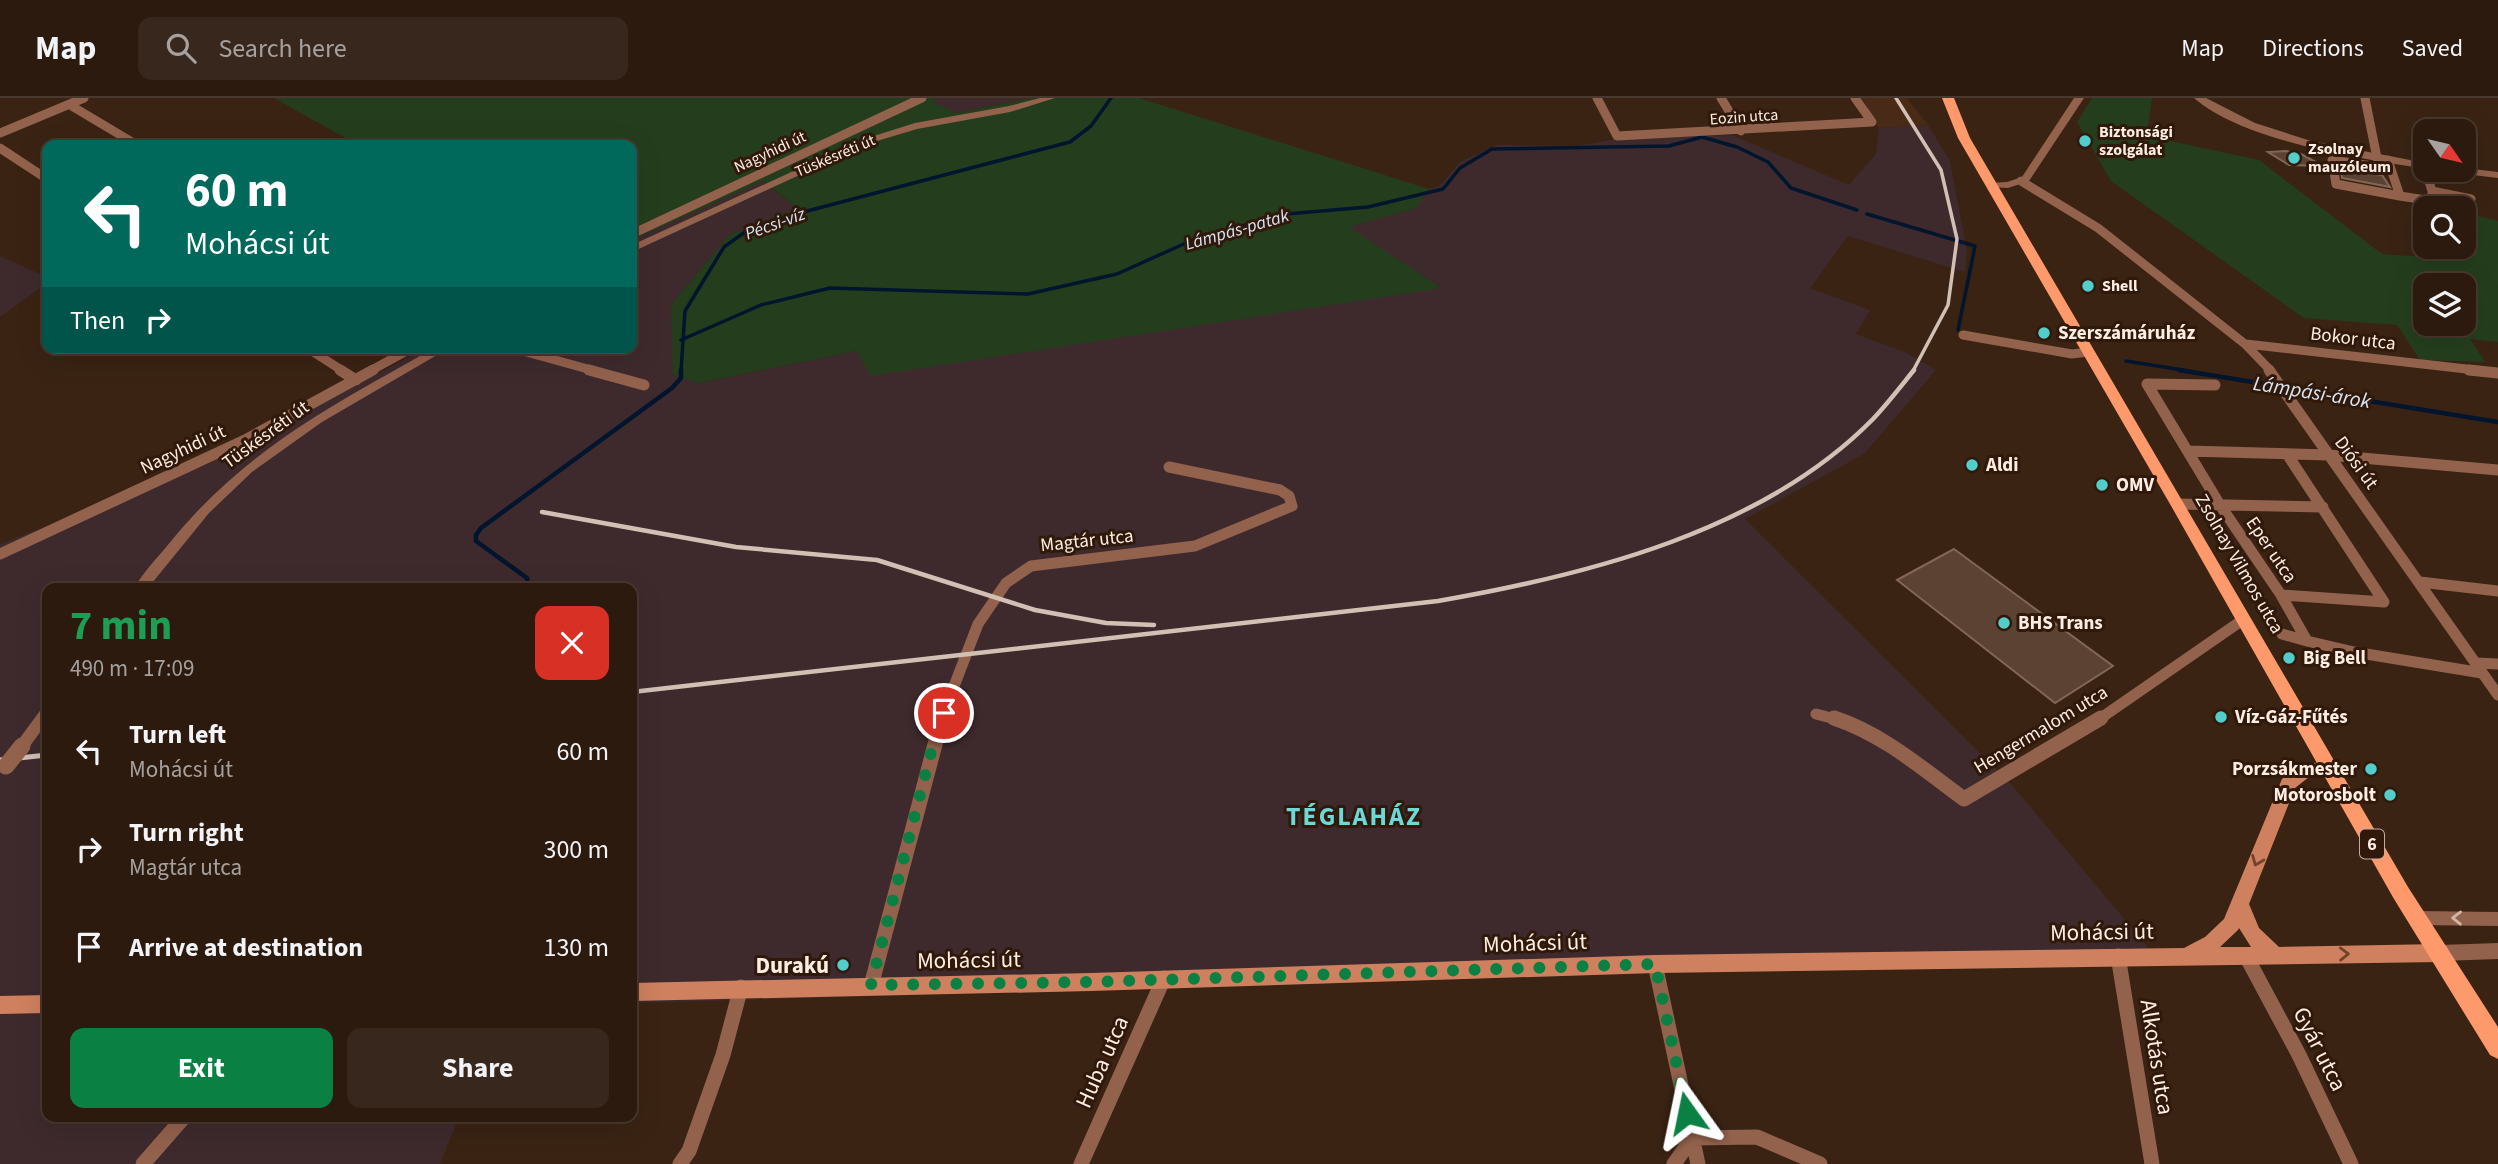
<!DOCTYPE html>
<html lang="en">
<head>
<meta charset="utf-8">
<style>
	:root { --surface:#2c1a0e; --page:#38271c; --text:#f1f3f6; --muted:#a6a19e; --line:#48382e; --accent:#0b8043 }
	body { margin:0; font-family:"Source Sans 3",sans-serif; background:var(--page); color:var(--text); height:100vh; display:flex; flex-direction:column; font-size:26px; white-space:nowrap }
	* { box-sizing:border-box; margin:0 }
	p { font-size:23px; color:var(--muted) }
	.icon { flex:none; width:38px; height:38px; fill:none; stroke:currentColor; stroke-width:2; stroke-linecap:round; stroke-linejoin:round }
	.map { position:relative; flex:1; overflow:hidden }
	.sheet { position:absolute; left:42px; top:485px; width:595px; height:539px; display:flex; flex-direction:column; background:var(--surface); border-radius:14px; box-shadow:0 7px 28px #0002,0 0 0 2px var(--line) }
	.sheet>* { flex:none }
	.banner { position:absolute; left:42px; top:42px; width:595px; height:214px; border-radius:14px; box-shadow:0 7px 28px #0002,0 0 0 2px var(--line); background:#00695c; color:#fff; overflow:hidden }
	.needle { width:46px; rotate:124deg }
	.tools { position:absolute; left:2413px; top:21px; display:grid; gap:14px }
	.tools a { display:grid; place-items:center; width:63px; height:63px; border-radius:14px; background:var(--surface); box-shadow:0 7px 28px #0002,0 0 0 2px var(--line); font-size:35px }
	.pin { position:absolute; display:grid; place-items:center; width:60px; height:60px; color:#fff; margin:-30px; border:4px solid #fff; border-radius:50%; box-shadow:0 2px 7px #0007 }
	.me { position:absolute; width:77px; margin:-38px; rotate:348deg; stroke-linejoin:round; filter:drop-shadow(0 0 5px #0008) }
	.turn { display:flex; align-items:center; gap:24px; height:147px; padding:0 28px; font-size:32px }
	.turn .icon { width:91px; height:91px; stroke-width:2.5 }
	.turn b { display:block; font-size:49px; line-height:60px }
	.then { display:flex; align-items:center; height:66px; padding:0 28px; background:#0003; gap:14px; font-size:26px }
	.round { display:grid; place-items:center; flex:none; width:74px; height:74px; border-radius:14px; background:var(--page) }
	.head { display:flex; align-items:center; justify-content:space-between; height:119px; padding:0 28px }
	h1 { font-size:42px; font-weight:700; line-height:52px; color:#1e9e55 }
	.action { display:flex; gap:14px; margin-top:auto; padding:14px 28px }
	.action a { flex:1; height:80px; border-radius:14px; background:var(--accent); color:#fff; font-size:28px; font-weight:700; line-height:80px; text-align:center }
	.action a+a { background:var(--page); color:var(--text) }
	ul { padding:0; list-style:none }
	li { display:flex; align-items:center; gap:21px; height:98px; padding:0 28px }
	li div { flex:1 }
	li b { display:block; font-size:26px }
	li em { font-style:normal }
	header { display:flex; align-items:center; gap:42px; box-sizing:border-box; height:98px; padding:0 35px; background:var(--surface); border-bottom:2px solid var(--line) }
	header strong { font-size:33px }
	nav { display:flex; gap:38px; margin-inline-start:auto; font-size:24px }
	.search { width:490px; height:63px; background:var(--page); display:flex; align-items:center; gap:18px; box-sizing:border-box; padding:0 24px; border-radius:14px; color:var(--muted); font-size:26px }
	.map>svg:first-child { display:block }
	.industrial { fill:#3e2a2d }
	.built { fill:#482a17 }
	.green { fill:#243e1d; fill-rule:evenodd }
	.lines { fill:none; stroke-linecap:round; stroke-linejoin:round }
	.stream-far1 { stroke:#01152f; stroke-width:3.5 }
	.stream { stroke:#01152f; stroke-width:4.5 }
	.building { fill:#5c4232; stroke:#836756; stroke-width:2 }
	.minor-far2 { stroke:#93624d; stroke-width:9 }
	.minor-far1 { stroke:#93624d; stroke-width:11 }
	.minor { stroke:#93624d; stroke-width:15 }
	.tertiary { fill:#93624d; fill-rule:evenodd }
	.secondary { fill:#cf815f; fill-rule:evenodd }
	.primary { fill:#fe996c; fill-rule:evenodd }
	.rail-far2 { stroke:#d2c0b5; stroke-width:3.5 }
	.rail-far1 { stroke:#d2c0b5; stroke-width:4.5 }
	.rail { stroke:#d2c0b5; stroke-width:5 }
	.tertiary-bridge { stroke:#93624d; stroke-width:17 }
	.oneway { stroke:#70432c }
	.oneway2 { stroke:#d3b5a7 }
	.route { stroke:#0b8043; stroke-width:12; stroke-dasharray:0 21.6 }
	.poi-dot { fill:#52cdcc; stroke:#30190a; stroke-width:2.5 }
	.labels { text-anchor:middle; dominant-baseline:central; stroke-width:6; stroke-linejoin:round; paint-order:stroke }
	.far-street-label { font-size:16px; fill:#fdede3; stroke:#30190a }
	.far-poi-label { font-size:16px; font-weight:bold; fill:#fdede3; stroke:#30190a; text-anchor:start }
	.far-water-label { font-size:18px; font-style:italic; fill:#d8e5f5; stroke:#30190a }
	.shield { fill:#30190a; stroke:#c0ada2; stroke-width:2 }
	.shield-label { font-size:18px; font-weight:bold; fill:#fdede3 }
	.poi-label { font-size:19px; font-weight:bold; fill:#fdede3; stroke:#30190a; text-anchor:start }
	.street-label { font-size:19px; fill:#fdede3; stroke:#30190a }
	.water-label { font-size:21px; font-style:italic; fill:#d8e5f5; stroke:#30190a }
	.near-street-label { font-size:23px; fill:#fdede3; stroke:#30190a }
	.near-poi-label { font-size:23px; font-weight:bold; fill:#fdede3; stroke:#30190a; text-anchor:end }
	.district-label { font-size:26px; font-weight:bold; letter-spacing:2px; fill:#6cd8d7; stroke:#30190a }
</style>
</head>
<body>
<header>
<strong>Map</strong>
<div class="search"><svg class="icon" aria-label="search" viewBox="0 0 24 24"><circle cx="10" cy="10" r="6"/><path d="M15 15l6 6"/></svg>Search here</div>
<nav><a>Map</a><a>Directions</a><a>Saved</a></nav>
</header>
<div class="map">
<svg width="2498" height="1066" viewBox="0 0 2498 1066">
	<rect width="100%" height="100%" fill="#3a2313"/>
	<!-- industrial -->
	<path class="industrial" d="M938 0H1032L956 15 931 3Z
		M1928 27 1950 63 1967 153 1965 174 1848 138 1810 190 1870 212 1856 236 1907 255 1936 272 1864 356 1745 421 2011 686 2158 861 632 905V490H47V1018L459 1019 440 1066H0V446L210 365 426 250H632V142L763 83 797 110 729 137 671 207 673 236 700 285 857 253 1441 189 1348 129 1417 110 1429 91 1440 88 1460 64 1497 47 1575 48 1617 41 1732 37 1849 87 1876 56 1879 30Z
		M0 158 47 179V185L0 219Z"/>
	<!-- built -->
	<path class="built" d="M1862 0H1907L1928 27 1879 30Z"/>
	<!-- green -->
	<path class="green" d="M274 0H938L932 3 956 15 1032 0H1139L1429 91 1417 110 1349 129 1442 190 871 278 856 253 699 285 673 277 671 207 729 137 797 110 764 83 632 142V47H358Z
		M2092 0H2152L2147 38 2259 62 2382 156 2454 161 2460 149H2464V139L2474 117 2498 123V244L2470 241 2485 264 2420 262 2397 227 2304 220 2111 83 2077 24ZM2426 187H2464V226H2426Z"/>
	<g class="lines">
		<!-- stream-far1 -->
		<path class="stream-far1" d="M1867 116 1975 148 1958 232
			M681 242 761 207 830 190 1028 196 1117 176 1197 140 1286 116 1368 109 1443 91 1460 70 1492 51 1669 48 1702 39 1737 49 1768 64 1791 90 1857 112
			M2126 263 2189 273
			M681 273 685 213 724 149 745 134 792 117 1070 44 1091 28 1111 0"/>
		<!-- stream -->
		<path class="stream" d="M2179 272 2498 324
			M528 490 527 480 476 443V437L481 430 672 290 681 280V272"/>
	</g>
	<!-- building -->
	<path class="building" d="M2286 53 2301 56 2323 68 2289 67 2268 54Z
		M2340 70 2382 77 2390 89 2342 80Z
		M1954 451 2113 568 2055 605 1897 482Z"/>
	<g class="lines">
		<!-- minor-far2 -->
		<path class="minor-far2" d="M1597 0 1617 38 1872 24
			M1721 0 1741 33
			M1855 0 1872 24
			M2365 0 2377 60
			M70 7 137 47
			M0 35 84 0
			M0 50 47 81
			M2332 62 2391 71 2400 98 2336 86Z
			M2388 62 2391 71
			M2424 68 2432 93
			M2021 83 2098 130 2245 246 2271 273
			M2400 98 2432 103V93L2471 101
			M632 136 922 0
			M1963 237 2072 256 2088 254
			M2246 246 2484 273
			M307 250 343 273
			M512 250 595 273
			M370 273 412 250"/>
		<!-- minor-far1 -->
		<path class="minor-far1" d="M340 272 356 282
			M589 272 644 287
			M2269 272 2498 597
			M2469 272 2498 275
			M2215 287 2147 286 2220 407 2281 497 2307 543 2354 554 2482 575
			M2188 353 2328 357 2498 372
			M2178 406 2323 409
			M0 456 245 342 373 272
			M2420 484 2498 493
			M2281 497 2384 504 2287 356
			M2282 536 2307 543
			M2476 565 2498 566
			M1816 616 1839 622
			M941 622 978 526 1006 485 1031 468 1195 448 1292 408 1289 398 1280 392 1169 369
			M2098 622 2244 521"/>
		<!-- minor -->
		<path class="minor" d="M1834 620C1883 636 1923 671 1964 701L2101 620
			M2118 858 2152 1066
			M2246 858 2299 957 2351 1066
			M1655 866 1698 1066
			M871 888 942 620
			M143 1066 185 1018
			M680 1066 689 1053 723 957 741 889
			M1081 1066 1164 880
			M1674 1066 1692 1040 1757 1039 1820 1066"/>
		<!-- tertiary -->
		<path class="tertiary" d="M1040 0H1055L1010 14 917 31 867 46 632 154V147L861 42 915 25 1009 8Z
			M2074 0H2084L2029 83 2008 90 1989 89V85L2007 84 2022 79Z
			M2194 0H2206L2255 25 2311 43 2426 65V71C2360 60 2245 44 2194 0Z
			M2464 70 2498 74V80L2456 75 2451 72Z
			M434 250H449L322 324 252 374 209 415 148 490H134C143 475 156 461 167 448 244 352 330 309 434 250Z
			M47 608V625L27 652 22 654 17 652 14 648 17 644 42 610Z
			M2417 813 2498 814V828L2417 827 2411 825 2409 820 2411 815Z
			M2498 845V861L2440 863 2434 860 2432 855 2434 850 2440 847Z"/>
		<!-- secondary -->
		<path class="secondary" d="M2329 663 2335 665 2338 670 2335 675 2309 679 2295 690 2249 806 2259 830 2279 849 2440 846 2447 849 2450 855 2447 861 2440 864 1655 875 1091 893 632 903V885L1091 875 1655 857 2184 850 2205 839 2224 821 2282 681 2299 667ZM2239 830 2251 849H2220L2238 832Z
			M47 897V915L0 916V898Z"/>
		<!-- primary -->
		<path class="primary" d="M1942 0H1954L1970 40 2408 789 2498 929V961L2490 957 2394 801 2170 406 1958 40Z"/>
		<!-- rail-far2 -->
		<path class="rail-far2" d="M1896 0 1941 72 1957 141 1948 207 1913 273"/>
		<!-- rail-far1 -->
		<path class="rail-far1" d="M542 414 736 449 877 462 1035 512 1106 525 1154 527
			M632 594 1438 503C1588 477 1763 433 1873 321 1888 305 1901 288 1914 272"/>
		<!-- rail -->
		<path class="rail" d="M0 662 47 657"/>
		<!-- tertiary-bridge -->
		<path class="tertiary-bridge" d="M6 668 22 648"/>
	</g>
	<!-- one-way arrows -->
	<defs><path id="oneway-chevron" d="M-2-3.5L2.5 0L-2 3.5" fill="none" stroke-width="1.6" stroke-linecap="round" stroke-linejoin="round" transform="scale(1.75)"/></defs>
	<g class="oneway">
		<use href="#oneway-chevron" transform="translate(2257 763) rotate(112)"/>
		<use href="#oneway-chevron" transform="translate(2344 856) rotate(-1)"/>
	</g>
	<use class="oneway2" href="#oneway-chevron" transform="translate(2457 820) rotate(-179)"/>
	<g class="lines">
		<!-- route -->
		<path class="route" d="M944 615 936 635 871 887 1091 884 1655 866 1687 1015"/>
	</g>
	<!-- markers -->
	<g class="poi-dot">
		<circle cx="2085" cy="43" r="7"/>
		<circle cx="2294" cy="60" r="7"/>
		<circle cx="2088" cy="188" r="7"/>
		<circle cx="2044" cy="235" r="7"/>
		<circle cx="1972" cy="367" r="7"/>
		<circle cx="2102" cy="387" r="7"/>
		<circle cx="2004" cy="525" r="7"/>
		<circle cx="2289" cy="560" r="7"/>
		<circle cx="2221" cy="619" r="7"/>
		<circle cx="2371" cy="671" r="7"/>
		<circle cx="2390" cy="697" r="7"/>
		<circle cx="843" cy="867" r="7"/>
	</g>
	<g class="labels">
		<!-- far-street labels -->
		<g class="far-street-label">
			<text transform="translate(1744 19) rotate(-4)">Eozin utca</text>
			<text transform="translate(770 54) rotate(-25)">Nagyhidi út</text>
			<text transform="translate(835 58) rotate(-23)">Tüskésréti út</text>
		</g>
		<!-- far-poi labels -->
		<g class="far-poi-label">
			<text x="2099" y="34">Biztonsági<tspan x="2099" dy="18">szolgálat</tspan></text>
			<text x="2308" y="51">Zsolnay<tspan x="2308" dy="18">mauzóleum</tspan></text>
			<text x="2102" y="188">Shell</text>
		</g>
		<!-- far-water labels -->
		<g class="far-water-label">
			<text transform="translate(775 126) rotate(-20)">Pécsi-víz</text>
			<text transform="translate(1237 132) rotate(-16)">Lámpás-patak</text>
		</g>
		<!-- shield labels -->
		<rect class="shield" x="2360" y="731.5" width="24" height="29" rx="5"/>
		<g class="shield-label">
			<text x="2372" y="746">6</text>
		</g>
		<!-- poi labels -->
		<g class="poi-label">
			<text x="2058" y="235">Szerszámáruház</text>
			<text x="1986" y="367">Aldi</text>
			<text x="2116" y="387">OMV</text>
			<text x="2018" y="525">BHS Trans</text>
			<text x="2303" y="560">Big Bell</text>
			<text x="2235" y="619">Víz-Gáz-Fűtés</text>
			<text x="2357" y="671" text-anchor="end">Porzsákmester</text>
			<text x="2376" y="697" text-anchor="end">Motorosbolt</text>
		</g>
		<!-- street labels -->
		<g class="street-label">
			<text transform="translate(2353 241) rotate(7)">Bokor utca</text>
			<text transform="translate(266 337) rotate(-36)">Tüskésréti út</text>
			<text transform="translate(183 352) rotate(-25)">Nagyhidi út</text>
			<text transform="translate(2356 365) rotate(54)">Diósi út</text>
			<text transform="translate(1087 443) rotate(-6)">Magtár utca</text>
			<text transform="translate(2271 452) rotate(56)">Eper utca</text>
			<text transform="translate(2239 466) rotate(60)">Zsolnay Vilmos utca</text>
			<text transform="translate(2041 632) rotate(-31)">Hengermalom utca</text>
		</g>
		<!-- water labels -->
		<g class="water-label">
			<text transform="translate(2312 294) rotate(9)">Lámpási-árok</text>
		</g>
		<!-- near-street labels -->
		<g class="near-street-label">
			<text transform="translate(2102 834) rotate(-1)">Mohácsi út</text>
			<text transform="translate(1535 845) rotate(-2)">Mohácsi út</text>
			<text transform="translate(969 862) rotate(-1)">Mohácsi út</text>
			<text transform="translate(2320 951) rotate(63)">Gyár utca</text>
			<text transform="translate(2157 959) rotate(81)">Alkotás utca</text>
			<text transform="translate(1102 964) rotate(-66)">Huba utca</text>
		</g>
		<!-- near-poi labels -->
		<g class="near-poi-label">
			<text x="829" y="867">Durakú</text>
		</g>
		<!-- district labels -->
		<g class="district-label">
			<text x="1354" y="718">TÉGLAHÁZ</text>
		</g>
	</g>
</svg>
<div class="tools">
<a><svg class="needle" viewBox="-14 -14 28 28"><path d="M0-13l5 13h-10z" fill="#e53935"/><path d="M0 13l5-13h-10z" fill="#a6a19e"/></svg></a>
<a><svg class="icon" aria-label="search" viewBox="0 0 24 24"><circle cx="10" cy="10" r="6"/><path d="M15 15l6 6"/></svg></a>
<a><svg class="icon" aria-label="layers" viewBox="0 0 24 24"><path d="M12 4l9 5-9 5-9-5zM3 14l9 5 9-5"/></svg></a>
</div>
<div class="pin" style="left:944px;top:615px;background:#d93025"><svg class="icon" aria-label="arrive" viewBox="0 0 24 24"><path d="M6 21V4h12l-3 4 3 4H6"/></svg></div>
<svg class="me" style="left:1687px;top:1015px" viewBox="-20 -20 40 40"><path d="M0-17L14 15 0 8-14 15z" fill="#0b8043" stroke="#fff" stroke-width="4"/></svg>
<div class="banner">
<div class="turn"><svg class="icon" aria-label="left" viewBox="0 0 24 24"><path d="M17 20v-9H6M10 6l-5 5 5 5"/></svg><div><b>60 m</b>Mohácsi út</div></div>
<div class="then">Then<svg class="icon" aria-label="right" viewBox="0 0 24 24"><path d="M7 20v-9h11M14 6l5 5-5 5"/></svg></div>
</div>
<section class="sheet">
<div class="head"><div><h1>7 min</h1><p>490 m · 17:09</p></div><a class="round" style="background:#d93025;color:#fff"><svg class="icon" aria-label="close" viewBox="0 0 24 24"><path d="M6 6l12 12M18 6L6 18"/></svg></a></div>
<ul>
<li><svg class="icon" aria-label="left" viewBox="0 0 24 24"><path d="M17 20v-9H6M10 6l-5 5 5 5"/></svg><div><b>Turn left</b><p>Mohácsi út</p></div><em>60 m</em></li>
<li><svg class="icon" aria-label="right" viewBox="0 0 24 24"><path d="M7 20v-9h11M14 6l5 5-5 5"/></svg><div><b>Turn right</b><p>Magtár utca</p></div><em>300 m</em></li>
<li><svg class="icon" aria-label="arrive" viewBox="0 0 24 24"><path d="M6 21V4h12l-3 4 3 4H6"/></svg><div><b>Arrive at destination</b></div><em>130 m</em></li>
</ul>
<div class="action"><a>Exit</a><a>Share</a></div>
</section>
</div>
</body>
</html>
